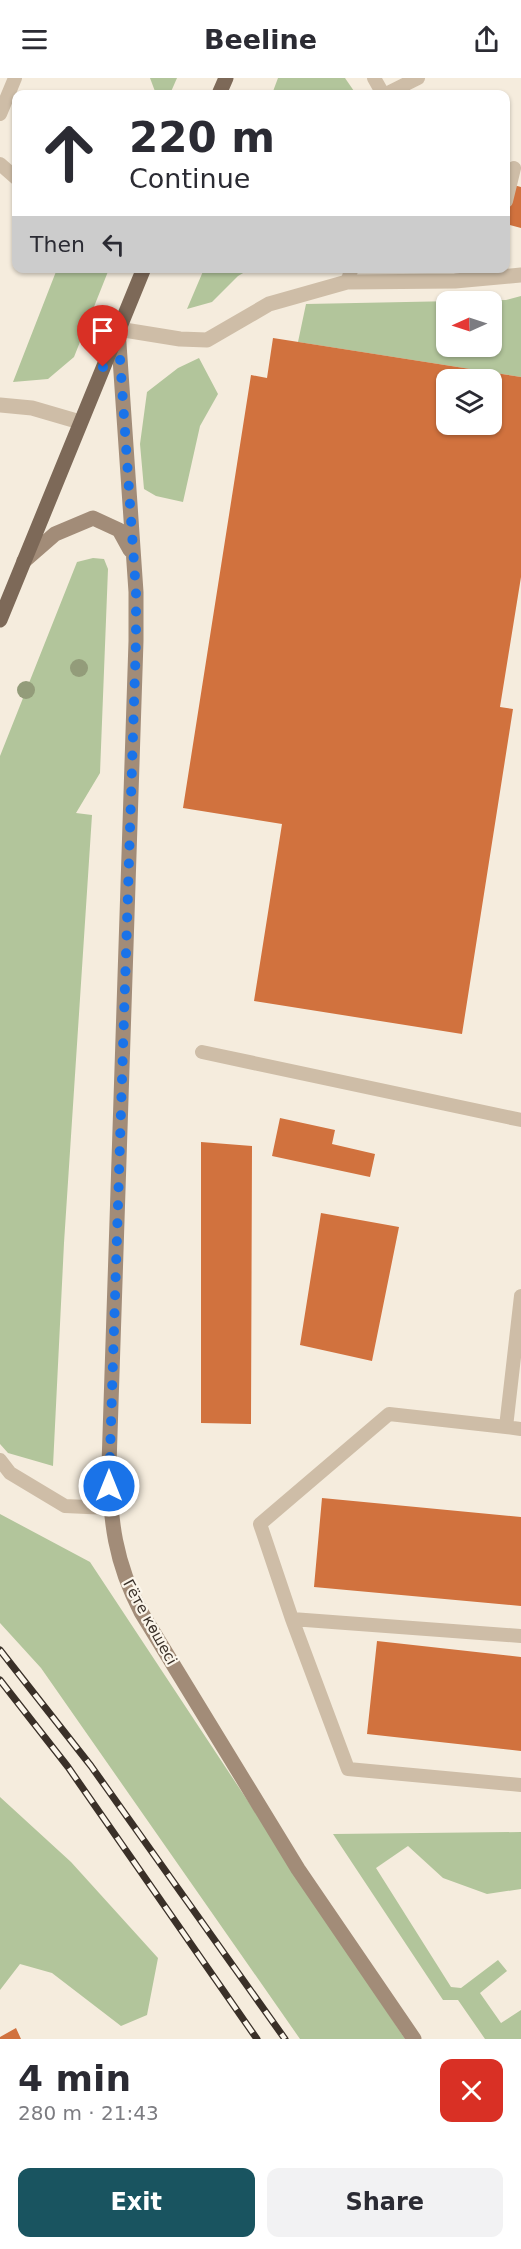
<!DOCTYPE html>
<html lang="en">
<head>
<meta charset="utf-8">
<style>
	:root { --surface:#fff; --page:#f2f2f3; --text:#2b2b33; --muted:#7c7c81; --accent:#195460 }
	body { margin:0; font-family:"DejaVu Sans",sans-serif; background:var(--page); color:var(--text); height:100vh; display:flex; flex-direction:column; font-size:22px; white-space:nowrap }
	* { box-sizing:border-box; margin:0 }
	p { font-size:20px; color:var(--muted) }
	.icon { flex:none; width:33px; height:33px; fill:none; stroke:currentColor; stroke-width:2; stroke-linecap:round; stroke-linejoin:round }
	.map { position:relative; height:1961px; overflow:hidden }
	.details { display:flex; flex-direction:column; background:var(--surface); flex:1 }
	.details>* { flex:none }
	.hud { position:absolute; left:12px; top:12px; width:498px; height:183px; border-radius:12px; box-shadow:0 2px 4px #0004; background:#fff; color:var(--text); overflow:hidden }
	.needle { width:39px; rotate:267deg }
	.buttons { position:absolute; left:436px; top:213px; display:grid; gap:12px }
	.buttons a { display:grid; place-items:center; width:66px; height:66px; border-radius:12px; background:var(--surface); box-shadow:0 2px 4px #0004; font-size:30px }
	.pin { position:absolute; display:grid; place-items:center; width:51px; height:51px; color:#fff; margin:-62px -26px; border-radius:50% 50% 50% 0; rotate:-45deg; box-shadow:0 0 6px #0007 }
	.pin .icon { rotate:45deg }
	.me { position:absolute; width:66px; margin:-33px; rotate:0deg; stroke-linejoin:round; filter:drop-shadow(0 0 4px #0008) }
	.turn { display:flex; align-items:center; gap:21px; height:126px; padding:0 18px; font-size:27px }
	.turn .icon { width:78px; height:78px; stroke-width:2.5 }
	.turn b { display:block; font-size:42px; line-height:51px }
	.then { display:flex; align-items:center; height:57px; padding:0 18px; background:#0003; gap:12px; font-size:22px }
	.round { display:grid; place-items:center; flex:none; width:63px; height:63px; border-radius:12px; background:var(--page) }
	.summary { display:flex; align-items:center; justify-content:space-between; height:102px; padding:0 18px }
	h1 { font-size:36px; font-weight:600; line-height:45px }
	.primary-button { display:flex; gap:12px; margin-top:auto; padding:12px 18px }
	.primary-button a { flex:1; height:69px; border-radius:12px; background:var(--accent); color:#fff; font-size:24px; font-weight:600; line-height:69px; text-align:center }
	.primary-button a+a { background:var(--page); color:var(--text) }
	header { display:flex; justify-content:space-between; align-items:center; height:78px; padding:0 18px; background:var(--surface); font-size:27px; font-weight:600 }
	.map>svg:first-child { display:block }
	.green { fill:#b2c59b; fill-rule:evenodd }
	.building { fill:#d1723e; fill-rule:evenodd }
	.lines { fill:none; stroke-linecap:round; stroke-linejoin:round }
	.lane { stroke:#cebda7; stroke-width:14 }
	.street { stroke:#cebda7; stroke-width:15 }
	.secondary { stroke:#a28c78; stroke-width:15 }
	.primary { stroke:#7d6958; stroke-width:15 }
	.rail-casing { stroke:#3a3028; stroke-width:7 }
	.rail { stroke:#fbf5ea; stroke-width:4.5; stroke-dasharray:14; stroke-linecap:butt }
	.tree { fill:#939c7a }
	.route { stroke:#1a73e8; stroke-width:10; stroke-dasharray:0 18 }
	.labels { text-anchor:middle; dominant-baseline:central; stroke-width:4.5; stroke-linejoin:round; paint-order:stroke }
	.street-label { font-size:15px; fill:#3a3028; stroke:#fbf5ea }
</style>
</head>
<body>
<header><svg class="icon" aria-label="menu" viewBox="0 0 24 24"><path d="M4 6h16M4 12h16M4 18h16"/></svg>Beeline<svg class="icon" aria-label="share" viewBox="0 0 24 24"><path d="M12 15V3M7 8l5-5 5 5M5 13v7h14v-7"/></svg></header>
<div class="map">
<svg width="521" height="1961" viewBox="0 0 521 1961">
	<rect width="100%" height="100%" fill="#f5ecdd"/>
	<!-- green -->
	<path class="green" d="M150 0H177L170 16H156Z
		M278 0H345L356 16H272Z
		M57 191H109L74 279 48 301 13 304Z
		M204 191V190L250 191 238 198 212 224 187 231Z
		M521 218V299L298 264 306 226 506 222ZM447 224H492V268H447Z
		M199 280 218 316 200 348 183 424 156 418 144 411 140 366 147 314 178 290Z
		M93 480 104 481 108 491 100 695 76 735 92 737 64 1165 53 1388 8 1375 0 1366V678L77 484Z
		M0 1436 90 1484 405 1961H300L41 1590 0 1545Z
		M0 1719 71 1784 158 1880 147 1937 121 1948 52 1895 20 1886 0 1912Z
		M521 1754V1811L487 1816 443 1800 408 1768 376 1790 451 1909 461 1910 498 1882 507 1893 480 1915 501 1945 521 1932V1961H485L458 1922H443L333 1756Z"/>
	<!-- building -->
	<path class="building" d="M506 105 521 109V150L506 146Z
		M273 260 521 299V499L500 629 513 631 462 956 254 923 282 746 183 730 251 297 267 300ZM447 302H492V346H447Z
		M280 1040 335 1052 332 1066 375 1076 370 1099 272 1078Z
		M201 1064 252 1068 251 1346 201 1345Z
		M321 1135 399 1149 372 1283 300 1267Z
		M322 1420 521 1439V1528L314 1509Z
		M377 1563 521 1579V1673L367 1656Z
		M16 1950 21 1961H0V1959Z"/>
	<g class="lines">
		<!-- lane -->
		<path class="lane" d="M374 0 383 16
			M386 16 418 0
			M0 36 15 0
			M0 86 16 100
			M506 123 514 90
			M347 204 352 190
			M202 974 521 1042
			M521 1218 506 1349 521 1351
			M506 1349 389 1336 260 1446 292 1541 521 1558
			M0 1382 10 1395 65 1428 109 1430
			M292 1541 348 1691 521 1707"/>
		<!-- street -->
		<path class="street" d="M118 251 180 261 207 262 269 226 347 204 455 203 521 197
			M0 327 32 330 80 344"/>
		<!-- secondary -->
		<path class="secondary" d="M118 251 136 514V563L109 1387C110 1443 115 1484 141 1534L298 1791 414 1961
			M24 483 55 456 93 440 119 452 130 472"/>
		<!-- primary -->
		<path class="primary" d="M219 16 226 0
			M0 542 144 190"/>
		<defs>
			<path id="rail" d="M0 1572 91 1688 285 1961
				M0 1602 68 1689 257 1961"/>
		</defs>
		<!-- rail casing -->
		<use href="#rail" class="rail-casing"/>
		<!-- rail -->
		<use href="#rail" class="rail"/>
	</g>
	<!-- trees -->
	<g class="tree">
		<circle cx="79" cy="590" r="9"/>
		<circle cx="26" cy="612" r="9"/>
	</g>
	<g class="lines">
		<!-- route -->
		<path class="route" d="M103 289 118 251 136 514V563L109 1408"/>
	</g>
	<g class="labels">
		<!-- street labels -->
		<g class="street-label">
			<text transform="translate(150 1544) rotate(61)">Гёте көшесі</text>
		</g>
	</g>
</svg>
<div class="buttons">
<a><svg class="needle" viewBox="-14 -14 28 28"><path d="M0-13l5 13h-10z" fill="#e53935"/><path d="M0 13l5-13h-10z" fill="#7c7c81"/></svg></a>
<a><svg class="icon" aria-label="layers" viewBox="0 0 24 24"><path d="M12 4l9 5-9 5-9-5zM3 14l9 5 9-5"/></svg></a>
</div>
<div class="pin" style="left:103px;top:289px;background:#d93025"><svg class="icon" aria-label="arrive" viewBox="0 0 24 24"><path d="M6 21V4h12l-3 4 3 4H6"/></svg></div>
<svg class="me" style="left:109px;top:1408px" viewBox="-20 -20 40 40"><circle r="17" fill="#1a73e8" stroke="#fff" stroke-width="3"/><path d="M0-11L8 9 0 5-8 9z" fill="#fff"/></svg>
<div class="hud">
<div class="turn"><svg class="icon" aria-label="ahead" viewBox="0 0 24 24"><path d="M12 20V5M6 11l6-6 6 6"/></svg><div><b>220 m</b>Continue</div></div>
<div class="then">Then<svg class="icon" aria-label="left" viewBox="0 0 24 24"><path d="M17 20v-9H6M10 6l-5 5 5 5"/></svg></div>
</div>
</div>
<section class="details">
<div class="summary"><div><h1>4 min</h1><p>280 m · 21:43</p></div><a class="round" style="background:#d93025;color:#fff"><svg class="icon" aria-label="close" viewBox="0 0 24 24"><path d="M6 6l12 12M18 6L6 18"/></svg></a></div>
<div class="primary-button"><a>Exit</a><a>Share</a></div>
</section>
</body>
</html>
